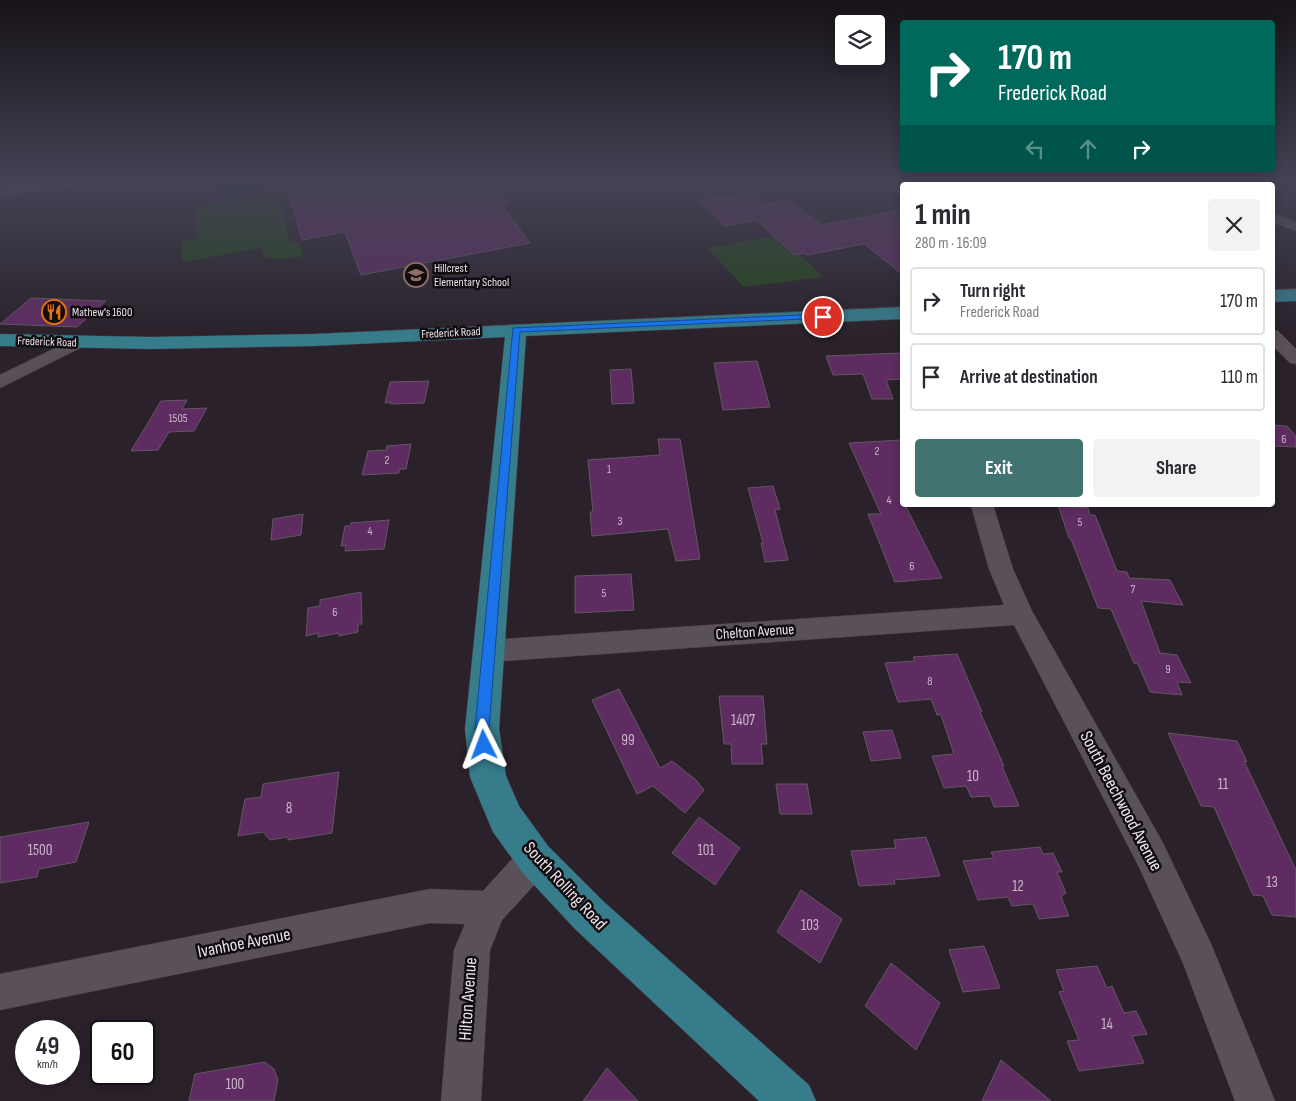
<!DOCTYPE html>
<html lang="en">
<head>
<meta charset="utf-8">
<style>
	:root { --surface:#fff; --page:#f2f2f3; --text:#2b2b33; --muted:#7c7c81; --line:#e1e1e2; --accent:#417471 }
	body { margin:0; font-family:"Sofia Sans Condensed",sans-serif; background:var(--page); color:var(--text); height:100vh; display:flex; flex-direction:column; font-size:19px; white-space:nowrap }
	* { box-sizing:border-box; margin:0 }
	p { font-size:16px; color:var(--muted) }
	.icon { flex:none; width:28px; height:28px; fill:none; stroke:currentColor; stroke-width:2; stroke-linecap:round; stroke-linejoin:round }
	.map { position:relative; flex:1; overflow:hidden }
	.drawer { position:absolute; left:900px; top:182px; width:375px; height:325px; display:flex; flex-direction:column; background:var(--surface); border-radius:5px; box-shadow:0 2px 12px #0003 }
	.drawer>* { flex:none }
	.guide { position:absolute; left:900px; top:20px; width:375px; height:152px; border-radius:5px; box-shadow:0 2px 12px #0003; background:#00695c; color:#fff; overflow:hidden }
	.fabs { position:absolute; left:835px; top:15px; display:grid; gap:10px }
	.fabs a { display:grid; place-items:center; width:50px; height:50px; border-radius:5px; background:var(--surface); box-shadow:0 2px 12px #0003; font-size:25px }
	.speed { position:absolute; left:15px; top:1020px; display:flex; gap:10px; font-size:25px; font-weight:700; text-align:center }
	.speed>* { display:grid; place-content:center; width:65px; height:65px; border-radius:50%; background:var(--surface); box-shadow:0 2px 12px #0003; line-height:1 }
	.speed small { font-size:12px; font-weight:400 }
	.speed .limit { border:2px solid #111; border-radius:8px; background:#fff; color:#111 }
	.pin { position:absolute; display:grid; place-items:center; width:42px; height:42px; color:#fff; margin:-21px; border:2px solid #fff; border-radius:50%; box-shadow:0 1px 5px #0007 }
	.me { position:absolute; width:55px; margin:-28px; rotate:357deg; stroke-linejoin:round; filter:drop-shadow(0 0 4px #0008) }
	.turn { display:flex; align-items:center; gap:18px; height:105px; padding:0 15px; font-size:22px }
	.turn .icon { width:65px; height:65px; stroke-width:2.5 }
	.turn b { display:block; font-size:35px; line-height:42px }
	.lanes { display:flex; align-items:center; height:48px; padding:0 15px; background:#0003; justify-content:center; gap:25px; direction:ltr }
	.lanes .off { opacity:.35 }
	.round { display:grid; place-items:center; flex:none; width:52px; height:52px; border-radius:5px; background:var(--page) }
	.head { display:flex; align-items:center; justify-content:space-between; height:85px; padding:0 15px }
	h1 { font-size:30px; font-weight:700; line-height:38px }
	.button { display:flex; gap:10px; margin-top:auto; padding:10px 15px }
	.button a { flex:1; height:58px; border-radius:5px; background:var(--accent); color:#fff; font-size:20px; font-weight:700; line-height:58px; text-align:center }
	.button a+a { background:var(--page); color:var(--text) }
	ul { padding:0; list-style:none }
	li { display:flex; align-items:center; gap:15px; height:68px; margin:0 10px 8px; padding:0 5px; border:2px solid var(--line); border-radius:5px }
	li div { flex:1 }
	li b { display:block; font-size:19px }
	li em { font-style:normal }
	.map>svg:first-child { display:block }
	.green { fill:#234419 }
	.water { fill:#001530 }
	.building { fill:#5f2c61; stroke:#625862 }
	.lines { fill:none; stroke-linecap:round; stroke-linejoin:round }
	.street-casing { stroke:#463f46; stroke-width:1 }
	.primary-casing { stroke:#463f46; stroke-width:1 }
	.street { fill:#595059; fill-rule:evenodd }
	.primary { fill:#367c8b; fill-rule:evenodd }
	.route { fill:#1a73e8; stroke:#114b97 }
	.labels { text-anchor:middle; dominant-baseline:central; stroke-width:5; stroke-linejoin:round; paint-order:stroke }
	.far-poi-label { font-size:12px; fill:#ebe5eb; stroke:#100c10; text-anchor:start }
	.far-street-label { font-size:12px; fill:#ebe5eb; stroke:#100c10 }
	.number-label { font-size:12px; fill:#c8b7c8 }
	.street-label { font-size:15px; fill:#ebe5eb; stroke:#100c10 }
	.near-number-label { font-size:15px; fill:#c8b7c8 }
	.near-street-label { font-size:18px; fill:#ebe5eb; stroke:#100c10 }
</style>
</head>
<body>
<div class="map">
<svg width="1296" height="1101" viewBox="0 0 1296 1101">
	<rect width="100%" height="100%" fill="#2a212a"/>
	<!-- green -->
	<path class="green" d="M279 195 290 243 299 242 303 256 280 260 264 257 262 248 182 262V240L197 238 196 208Z
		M779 235 823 277 744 287 707 248Z"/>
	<!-- water -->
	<path class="water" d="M226 183H273V186C264 195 226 200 215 196V191Z"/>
	<!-- building -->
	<path class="building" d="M286 183H463L464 191 489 186 507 204 502 205 530 243 361 275 345 232 302 240Z
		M753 194 764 205 788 200 822 225 902 210V274L864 244 807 255 804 253 795 255 756 220 725 226 698 200Z
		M31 298 106 301 77 327 0 324Z
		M902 353V379L886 380 893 399H872L863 374 833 375 826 356Z
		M757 361 770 407 723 410 714 363Z
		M631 369 634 403 612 404 610 370Z
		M429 381 424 403 391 404V402L385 403 390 382Z
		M187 400 182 409 207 408 194 431 169 432 158 450 131 451 161 401Z
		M1272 425 1287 426 1296 436V447L1272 446Z
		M658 439H680L700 559 676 561 668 529 592 536 590 512H593L588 460 660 455Z
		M902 440V505H905L942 578 895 582 868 514H881L849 443Z
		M411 444 406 469H399V473L362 475 368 451 386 450 387 446Z
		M773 486 780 509 775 510 788 560 765 562 761 543H763L748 488Z
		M1058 505 1088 508 1090 515H1095L1117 571 1127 572 1129 578 1170 580 1183 605 1141 601 1160 653 1177 655 1191 683 1177 682 1182 695 1150 692 1138 664 1134 663 1111 609 1098 608 1071 539 1069 538Z
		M303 514 301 535 271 540 273 519Z
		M389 520 384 549 345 551 346 545 341 546 345 526H350L351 523Z
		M631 574 634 610 575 613V576Z
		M361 592 362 624H358V632L339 636V633L318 637V633L306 636 308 608 320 606V600Z
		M957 654 982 712H980L1004 766H1002L1019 806 994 807 990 796 971 797 966 786 944 788 932 756 954 754 941 715H937L931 699 898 702 885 663 915 661 913 657Z
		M619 689 660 768 672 761 696 780 704 790 685 813 653 786 637 794 592 700Z
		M719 696H763L767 744H761L763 764H732L731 744H724Z
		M892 730 901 758 871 761 863 732Z
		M1168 733 1237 741 1247 762 1244 761 1296 870V917L1272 915 1263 896 1253 895 1214 807 1201 806Z
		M339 772 332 833 288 840V837L270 840 263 832 238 836 245 799 261 797 263 784Z
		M776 784H807L812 814H780Z
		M699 817 740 848 715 885 672 853Z
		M89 822 76 862 39 869 37 877 0 883V837Z
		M926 837 940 876 894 880 895 884 859 886 851 851 896 848 894 840Z
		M1040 847 1043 854 1053 853 1062 872H1057L1066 893 1061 897 1069 916 1039 919 1033 904 1012 906 1008 897 978 900 963 861 994 858 991 852Z
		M801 890 842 919 820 963 777 932Z
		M984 946 1000 988 963 992 949 950Z
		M891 963 940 1003 916 1050 865 1006Z
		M1097 966 1107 988 1112 986 1124 1013 1136 1011 1147 1034 1132 1036 1144 1063 1079 1071 1067 1041 1079 1040 1059 992 1064 991 1056 970Z
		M1001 1060 1051 1101H982Z
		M265 1062 274 1069 278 1080 274 1101H189L195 1074Z
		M607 1068 638 1101H583Z"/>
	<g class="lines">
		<defs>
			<path id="street" d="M46 183 81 184 75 188 0 195V187Z
				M883 183H898L902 186V195L897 194Z
				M1187 183H1203L1205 185H1188Z
				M1272 213 1296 222V231L1272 222Z
				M1272 330 1278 331 1296 349V364L1290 363 1272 345Z
				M76 338 82 339 85 343 82 347 0 388V375Z
				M971 505H993L1013 569 1032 611 1163 843 1211 944 1275 1101H1235L1183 963 1139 867 1014 625 489 662 480 659 476 651 480 643 489 640 1004 605 989 569Z
				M535 843 547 847 551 859 547 871 502 920 490 950 481 1101H441L454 950 465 924 430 923 0 1010V974L430 889 483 891 523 847Z"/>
			<path id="primary" d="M1296 289V301L1272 302V290Z
				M902 307V319L526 336 499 729 506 776 519 806 548 846 603 901 809 1085 816 1101H759L575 929 522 872 493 832 470 777 465 729 505 337 314 346 151 349 0 346V334L151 337 314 334Z"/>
		</defs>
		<!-- street casing -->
		<use href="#street" class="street-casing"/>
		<!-- primary casing -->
		<use href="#primary" class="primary-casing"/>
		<!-- street -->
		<use href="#street" class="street"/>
		<!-- primary -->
		<use href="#primary" class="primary"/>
	</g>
	<!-- sky -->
	<linearGradient id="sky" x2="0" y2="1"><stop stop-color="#171217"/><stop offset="0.54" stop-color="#444355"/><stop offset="1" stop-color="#444355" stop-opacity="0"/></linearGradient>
	<rect width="1296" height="337" fill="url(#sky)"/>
	<!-- route -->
	<path class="route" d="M823 314 826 315V318L520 332 489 729 491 745 489 749 484 751 479 749 475 729 513 328Z"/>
	<!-- icons -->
	<defs>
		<symbol id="school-ring" viewBox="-11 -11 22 22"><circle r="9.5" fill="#100c10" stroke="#8d6e63" stroke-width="1.5"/><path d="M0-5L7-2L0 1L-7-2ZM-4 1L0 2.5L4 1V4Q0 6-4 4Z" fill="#8d6e63"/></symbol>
		<symbol id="restaurant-ring" viewBox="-11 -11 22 22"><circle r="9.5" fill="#100c10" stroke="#e8710a" stroke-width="1.5"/><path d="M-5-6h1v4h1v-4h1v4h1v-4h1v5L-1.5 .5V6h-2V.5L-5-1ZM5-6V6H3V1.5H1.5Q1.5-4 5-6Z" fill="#e8710a"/></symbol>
	</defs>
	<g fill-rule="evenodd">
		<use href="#school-ring" x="402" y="261" width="28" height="28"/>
		<use href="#restaurant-ring" x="40" y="298" width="28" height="28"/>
	</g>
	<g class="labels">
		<!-- far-poi labels -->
		<g class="far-poi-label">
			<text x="434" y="268">Hillcrest<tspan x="434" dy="14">Elementary School</tspan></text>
			<text x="72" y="312">Mathew's 1600</text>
		</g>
		<!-- far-street labels -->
		<g class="far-street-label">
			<text transform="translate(451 333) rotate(-3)">Frederick Road</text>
			<text transform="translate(47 342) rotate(2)">Frederick Road</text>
		</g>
		<!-- number labels -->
		<g class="number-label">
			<text x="178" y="418">1505</text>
			<text x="1284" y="439">6</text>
			<text x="877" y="451">2</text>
			<text x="387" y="460">2</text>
			<text x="609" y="469">1</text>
			<text x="889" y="500">4</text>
			<text x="620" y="521">3</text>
			<text x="1080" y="522">5</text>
			<text x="370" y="531">4</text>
			<text x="912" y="566">6</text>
			<text x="1133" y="589">7</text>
			<text x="604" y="593">5</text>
			<text x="335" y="612">6</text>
			<text x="1168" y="669">9</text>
			<text x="930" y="681">8</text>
		</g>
		<!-- street labels -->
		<g class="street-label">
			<text transform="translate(755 632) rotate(-4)">Chelton Avenue</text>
		</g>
		<!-- near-number labels -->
		<g class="near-number-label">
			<text x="743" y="720">1407</text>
			<text x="628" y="740">99</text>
			<text x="973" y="776">10</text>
			<text x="1223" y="784">11</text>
			<text x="289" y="808">8</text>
			<text x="40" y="850">1500</text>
			<text x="706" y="850">101</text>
			<text x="1272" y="882">13</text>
			<text x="1018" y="886">12</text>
			<text x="810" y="925">103</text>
			<text x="1107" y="1024">14</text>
			<text x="235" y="1084">100</text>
		</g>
		<!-- near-street labels -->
		<g class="near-street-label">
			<text transform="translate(1121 801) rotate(62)">South Beechwood Avenue</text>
			<text transform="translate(565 886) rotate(47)">South Rolling Road</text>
			<text transform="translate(244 943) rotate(-11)">Ivanhoe Avenue</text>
			<text transform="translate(468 999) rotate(-86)">Hilton Avenue</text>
		</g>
	</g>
</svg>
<div class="fabs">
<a><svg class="icon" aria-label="layers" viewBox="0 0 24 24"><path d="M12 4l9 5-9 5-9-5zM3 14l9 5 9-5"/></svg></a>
</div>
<div class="speed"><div>49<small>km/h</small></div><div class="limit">60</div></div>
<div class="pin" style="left:823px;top:317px;background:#d93025"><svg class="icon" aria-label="arrive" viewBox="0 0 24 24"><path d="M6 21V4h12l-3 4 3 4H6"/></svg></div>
<svg class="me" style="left:484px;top:745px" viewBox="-20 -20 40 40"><path d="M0-17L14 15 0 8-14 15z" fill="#1a73e8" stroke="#fff" stroke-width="4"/></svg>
<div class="guide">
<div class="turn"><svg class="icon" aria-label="right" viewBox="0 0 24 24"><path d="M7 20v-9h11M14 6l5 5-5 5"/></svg><div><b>170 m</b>Frederick Road</div></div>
<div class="lanes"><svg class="icon off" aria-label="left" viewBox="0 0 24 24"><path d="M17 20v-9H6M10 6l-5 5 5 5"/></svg><svg class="icon off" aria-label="ahead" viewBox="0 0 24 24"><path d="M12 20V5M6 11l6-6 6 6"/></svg><svg class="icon" aria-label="right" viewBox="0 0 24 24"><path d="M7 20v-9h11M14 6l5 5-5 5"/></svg></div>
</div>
<section class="drawer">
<div class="head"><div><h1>1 min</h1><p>280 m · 16:09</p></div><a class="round"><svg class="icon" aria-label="close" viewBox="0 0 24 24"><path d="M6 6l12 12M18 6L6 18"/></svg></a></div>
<ul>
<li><svg class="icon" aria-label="right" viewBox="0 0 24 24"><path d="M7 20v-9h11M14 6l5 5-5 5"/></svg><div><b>Turn right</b><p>Frederick Road</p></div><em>170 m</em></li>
<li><svg class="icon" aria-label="arrive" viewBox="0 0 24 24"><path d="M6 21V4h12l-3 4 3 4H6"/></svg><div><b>Arrive at destination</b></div><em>110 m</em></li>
</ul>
<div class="button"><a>Exit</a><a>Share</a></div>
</section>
</div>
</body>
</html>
